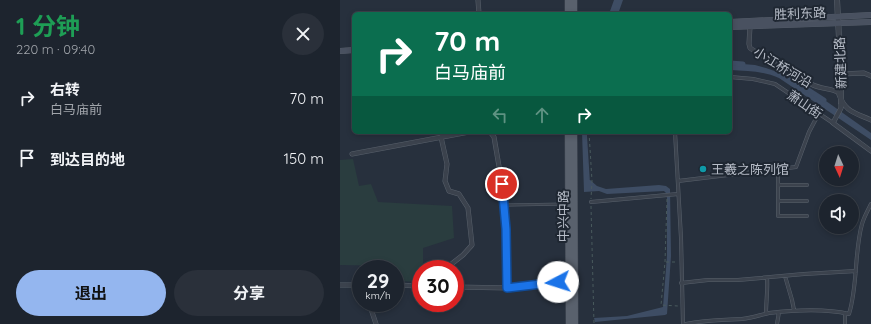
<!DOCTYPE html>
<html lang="zh">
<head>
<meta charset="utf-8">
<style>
	:root { --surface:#1d242e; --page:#2a303a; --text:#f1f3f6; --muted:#a0a4aa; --line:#3b414a; --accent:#94b6ef }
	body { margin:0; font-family:Quicksand,"Noto Sans SC",sans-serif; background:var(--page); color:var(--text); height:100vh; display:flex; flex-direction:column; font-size:15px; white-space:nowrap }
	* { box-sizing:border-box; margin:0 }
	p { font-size:13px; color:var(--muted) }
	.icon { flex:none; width:22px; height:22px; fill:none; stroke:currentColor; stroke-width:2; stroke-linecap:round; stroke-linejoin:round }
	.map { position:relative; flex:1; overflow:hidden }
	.panel { display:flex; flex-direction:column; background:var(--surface); width:340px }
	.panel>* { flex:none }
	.guide { position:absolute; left:12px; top:12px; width:380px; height:122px; border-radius:6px; box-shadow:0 2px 6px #0003,0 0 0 1px var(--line); background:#0b6e4f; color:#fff; overflow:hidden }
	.needle { width:26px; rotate:176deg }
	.controls { position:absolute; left:479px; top:146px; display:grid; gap:8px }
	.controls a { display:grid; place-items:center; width:40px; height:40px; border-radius:50%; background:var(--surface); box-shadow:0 2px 6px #0003,0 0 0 1px var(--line); font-size:20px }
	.speed { position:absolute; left:12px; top:260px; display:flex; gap:8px; font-size:20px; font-weight:700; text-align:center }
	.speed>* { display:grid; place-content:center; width:52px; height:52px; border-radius:50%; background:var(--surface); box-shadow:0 2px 6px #0003,0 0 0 1px var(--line); line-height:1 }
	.speed small { font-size:10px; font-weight:400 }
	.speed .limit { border:6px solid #d22; background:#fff; color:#111 }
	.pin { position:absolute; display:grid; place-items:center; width:34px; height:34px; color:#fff; margin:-17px; border:2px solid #fff; border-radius:50%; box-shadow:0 1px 4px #0007 }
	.me { position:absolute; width:44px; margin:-22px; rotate:265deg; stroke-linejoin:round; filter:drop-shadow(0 0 3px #0008) }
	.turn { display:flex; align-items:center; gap:14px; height:84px; padding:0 16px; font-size:18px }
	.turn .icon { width:52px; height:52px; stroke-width:2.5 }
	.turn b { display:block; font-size:28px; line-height:34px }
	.lanes { display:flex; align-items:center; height:38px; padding:0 16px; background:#0003; justify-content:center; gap:20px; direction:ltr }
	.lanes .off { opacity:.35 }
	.round { display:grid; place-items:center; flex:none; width:42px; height:42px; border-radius:21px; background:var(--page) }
	.summary { display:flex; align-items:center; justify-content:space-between; height:68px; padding:0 16px }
	h1 { font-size:24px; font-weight:700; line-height:30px; color:#1e9e55 }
	.button { display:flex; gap:8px; margin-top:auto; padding:8px 16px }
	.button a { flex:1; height:46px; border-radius:24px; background:var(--accent); color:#111; font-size:16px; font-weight:700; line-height:46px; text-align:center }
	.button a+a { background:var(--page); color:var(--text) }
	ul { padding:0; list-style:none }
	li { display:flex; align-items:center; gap:12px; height:60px; padding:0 16px }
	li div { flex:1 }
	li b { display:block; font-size:15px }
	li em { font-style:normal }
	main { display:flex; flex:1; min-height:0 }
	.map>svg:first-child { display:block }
	.green { fill:#2a3d3f }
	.water { fill:#3e4d64 }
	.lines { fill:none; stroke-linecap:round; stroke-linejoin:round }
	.stream { stroke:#3e4d64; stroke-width:1.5 }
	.canal { stroke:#3e4d64; stroke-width:5 }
	.service-casing { stroke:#58606b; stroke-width:3 }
	.pedestrian-casing { stroke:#58606b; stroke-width:4 }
	.minor-casing { stroke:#58606b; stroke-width:5 }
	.tertiary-casing { stroke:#58606b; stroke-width:6 }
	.secondary-casing { stroke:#58606b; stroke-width:6 }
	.primary-casing { stroke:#444b56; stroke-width:7 }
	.path { stroke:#495a5d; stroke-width:1; stroke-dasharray:3 3; stroke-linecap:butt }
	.service { stroke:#3b424d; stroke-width:2 }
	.pedestrian { stroke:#3b424d; stroke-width:3 }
	.minor { stroke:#3b424d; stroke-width:4 }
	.tertiary { stroke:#3b424d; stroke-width:5 }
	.secondary { stroke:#495160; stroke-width:5.5 }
	.primary { stroke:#59616d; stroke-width:6 }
	.route-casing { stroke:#114b97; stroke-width:10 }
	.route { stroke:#1a73e8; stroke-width:7 }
	.culture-dot { fill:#0f9aa8; stroke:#1f2732; stroke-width:1.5 }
	.labels { text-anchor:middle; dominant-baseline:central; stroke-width:4; stroke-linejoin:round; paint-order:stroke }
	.street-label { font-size:13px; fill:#b7bdc8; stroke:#1f2732 }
	.poi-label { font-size:13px; fill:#b7bdc8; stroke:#1f2732; text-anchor:start }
</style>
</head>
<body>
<main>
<section class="panel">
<div class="summary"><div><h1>1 分钟</h1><p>220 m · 09:40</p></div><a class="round"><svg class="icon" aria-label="close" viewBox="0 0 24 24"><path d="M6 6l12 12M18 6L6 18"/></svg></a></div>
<ul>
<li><svg class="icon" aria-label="right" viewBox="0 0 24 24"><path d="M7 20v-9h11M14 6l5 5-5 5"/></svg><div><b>右转</b><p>白马庙前</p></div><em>70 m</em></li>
<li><svg class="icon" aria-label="arrive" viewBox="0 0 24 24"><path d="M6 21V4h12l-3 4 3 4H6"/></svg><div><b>到达目的地</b></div><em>150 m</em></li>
</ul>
<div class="button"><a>退出</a><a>分享</a></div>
</section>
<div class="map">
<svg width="531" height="324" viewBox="0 0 531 324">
	<rect width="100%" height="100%" fill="#27303d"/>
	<!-- green -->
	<path class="green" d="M13 159 19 186 31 184 38 202 112 206 114 238 83 248V269H81V282L55 281V269H52V266L0 265V160Z"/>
	<!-- water -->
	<path class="water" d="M274 0H283L278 14H269Z
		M390 63 415 65 426 68 440 73 486 101 531 133V140L439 78C423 71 408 71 390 70Z
		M242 132H246L249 179 257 186 266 189 319 185 326 186 330 189 331 256 327 314 325 315 255 322 254 318 287 316 323 307 327 256V198L326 193 324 191 267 194 259 191 244 192Z"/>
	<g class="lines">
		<!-- stream -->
		<path class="stream" d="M246 132 249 179"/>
		<!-- canal -->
		<path class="canal" d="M390 63 403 64
			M438 73 450 78 484 100"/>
		<defs>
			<path id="service" d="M165 205 227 204"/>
			<path id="pedestrian" d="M390 77 413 79 435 84 493 123
				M335 132 341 238 343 324
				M438 169V216H467
				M338 181 456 167 469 132 479 113
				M438 185H467
				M438 201H467
				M251 202 338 194
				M445 276 452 300 454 310
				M341 283 368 280H398L464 274 516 271
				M426 314C426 301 428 290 427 278
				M346 324C365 320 383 320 402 319 411 318 420 315 429 313 455 310 483 308 509 314 518 285 514 253 522 224 524 217 528 210 531 204
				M437 324 439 312
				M505 324V313"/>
			<path id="minor" d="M138 0 139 14
				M410 26 409 44 410 48 416 52C434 63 452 75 471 84 480 89 489 88 498 92 505 112 513 112 531 120
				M501 74 524 73 531 76
				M501 102V108L493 123 531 151
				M150 132 154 137 162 184 167 229V288
				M101 137 107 164 105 181 109 191 119 194 128 208 132 245 123 255 105 269
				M12 154 129 132
				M0 285H21
				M55 285 81 286
				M115 287 174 288 196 284 230 280
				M29 303 36 324"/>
			<path id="tertiary" d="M497 0 501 74V102"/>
			<path id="secondary" d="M390 22 531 15
				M390 27 531 22
				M0 51 14 50"/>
			<path id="primary" d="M228 14V0
				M234 14V0
				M228 132 229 324
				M234 132 235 324"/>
		</defs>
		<!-- service casing -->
		<use href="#service" class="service-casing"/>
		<!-- pedestrian casing -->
		<use href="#pedestrian" class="pedestrian-casing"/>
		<!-- minor casing -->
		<use href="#minor" class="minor-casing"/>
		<!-- tertiary casing -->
		<use href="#tertiary" class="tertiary-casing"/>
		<!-- secondary casing -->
		<use href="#secondary" class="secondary-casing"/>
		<!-- primary casing -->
		<use href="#primary" class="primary-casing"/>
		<!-- path -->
		<path class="path" d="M249 132 252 181 251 199
			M327 199 325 262 321 305 338 306
			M251 206 254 324
			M326 262H338"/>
		<!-- service -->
		<use href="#service" class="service"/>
		<!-- pedestrian -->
		<use href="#pedestrian" class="pedestrian"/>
		<!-- minor -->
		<use href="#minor" class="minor"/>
		<!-- tertiary -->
		<use href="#tertiary" class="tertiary"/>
		<!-- secondary -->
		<use href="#secondary" class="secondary"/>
		<!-- primary -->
		<use href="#primary" class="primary"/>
	</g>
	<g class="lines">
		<defs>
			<path id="route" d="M162 184 166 229 167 288 218 282"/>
		</defs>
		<!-- route casing -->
		<use href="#route" class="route-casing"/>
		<!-- route -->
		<use href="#route" class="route"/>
	</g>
	<!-- markers -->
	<circle class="culture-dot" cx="363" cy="169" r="4"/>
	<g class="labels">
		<!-- street labels -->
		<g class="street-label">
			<text transform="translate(460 13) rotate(-2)">胜利东路</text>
			<text transform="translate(500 63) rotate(-92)">新建北路</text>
			<text transform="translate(443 67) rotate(31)">小江桥河沿</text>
			<text transform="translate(465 104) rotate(34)">萧山街</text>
			<text transform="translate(223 216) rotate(-90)">中兴中路</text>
		</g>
		<!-- poi labels -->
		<g class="poi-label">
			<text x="371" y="169">王羲之陈列馆</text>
		</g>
	</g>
</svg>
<div class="controls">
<a><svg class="needle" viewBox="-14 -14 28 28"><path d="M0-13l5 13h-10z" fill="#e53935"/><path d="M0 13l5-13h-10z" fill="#a0a4aa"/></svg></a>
<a><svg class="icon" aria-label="sound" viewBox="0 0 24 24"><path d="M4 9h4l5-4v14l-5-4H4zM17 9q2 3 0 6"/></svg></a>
</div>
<div class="speed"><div>29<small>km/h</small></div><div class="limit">30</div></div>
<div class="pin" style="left:162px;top:184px;background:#d93025"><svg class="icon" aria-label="arrive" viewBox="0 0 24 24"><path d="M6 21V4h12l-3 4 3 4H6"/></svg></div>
<svg class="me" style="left:218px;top:282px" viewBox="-20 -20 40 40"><circle r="19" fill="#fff"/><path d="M0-13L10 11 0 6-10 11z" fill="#1a73e8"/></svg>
<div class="guide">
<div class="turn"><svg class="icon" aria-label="right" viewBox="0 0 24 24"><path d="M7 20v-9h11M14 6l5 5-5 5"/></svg><div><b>70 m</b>白马庙前</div></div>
<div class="lanes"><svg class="icon off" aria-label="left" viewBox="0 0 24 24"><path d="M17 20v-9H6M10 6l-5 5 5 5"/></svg><svg class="icon off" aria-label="ahead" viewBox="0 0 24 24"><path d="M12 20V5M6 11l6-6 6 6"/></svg><svg class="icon" aria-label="right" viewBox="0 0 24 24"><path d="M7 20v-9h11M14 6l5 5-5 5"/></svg></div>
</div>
</div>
</main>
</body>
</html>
